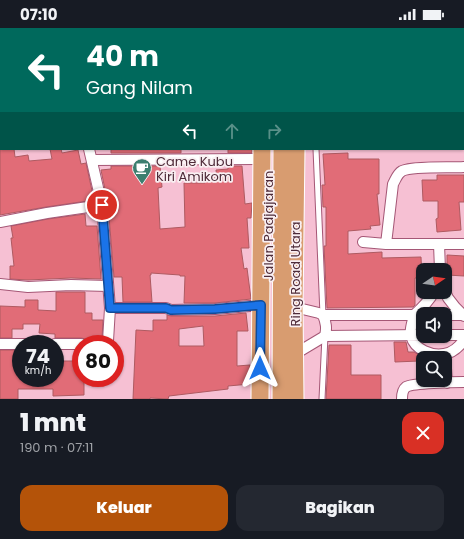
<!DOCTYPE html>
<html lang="id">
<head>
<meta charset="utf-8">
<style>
	:root { --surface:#171b24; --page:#242831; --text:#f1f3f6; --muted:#9ea1a6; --accent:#b45309 }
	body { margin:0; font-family:Poppins,sans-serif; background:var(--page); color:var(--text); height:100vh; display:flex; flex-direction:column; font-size:15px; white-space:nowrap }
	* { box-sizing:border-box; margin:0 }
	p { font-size:13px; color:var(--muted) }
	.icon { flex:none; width:22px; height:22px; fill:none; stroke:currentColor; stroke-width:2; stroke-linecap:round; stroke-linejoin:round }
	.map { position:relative; height:371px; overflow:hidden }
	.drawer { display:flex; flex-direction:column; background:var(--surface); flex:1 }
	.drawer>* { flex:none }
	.banner { position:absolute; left:0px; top:0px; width:464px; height:122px; box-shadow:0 1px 3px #0004; background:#00695c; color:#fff; overflow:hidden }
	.needle { width:26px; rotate:77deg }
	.buttons { position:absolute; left:416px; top:235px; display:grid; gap:8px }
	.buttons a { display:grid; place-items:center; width:36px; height:36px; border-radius:8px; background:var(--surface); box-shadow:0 1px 3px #0004; font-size:20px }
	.speed { position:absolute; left:12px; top:307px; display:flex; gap:8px; font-size:20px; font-weight:700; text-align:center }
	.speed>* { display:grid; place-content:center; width:52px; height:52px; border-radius:50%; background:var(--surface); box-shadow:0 1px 3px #0004; line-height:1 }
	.speed small { font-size:10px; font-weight:400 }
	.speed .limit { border:6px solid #d22; background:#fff; color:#111 }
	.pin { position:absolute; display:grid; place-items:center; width:34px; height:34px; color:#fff; margin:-17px; border:2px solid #fff; border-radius:50%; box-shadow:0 1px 4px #0007 }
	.me { position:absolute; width:44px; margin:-22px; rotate:0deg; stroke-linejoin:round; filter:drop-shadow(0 0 3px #0008) }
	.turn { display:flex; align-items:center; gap:14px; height:84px; padding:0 20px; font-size:18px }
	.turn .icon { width:52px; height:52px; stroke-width:2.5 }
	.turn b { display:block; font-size:28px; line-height:34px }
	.lanes { display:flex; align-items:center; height:38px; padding:0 20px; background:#0003; justify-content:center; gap:20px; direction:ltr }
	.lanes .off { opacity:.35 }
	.round { display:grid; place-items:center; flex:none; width:42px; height:42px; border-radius:12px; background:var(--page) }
	.summary { display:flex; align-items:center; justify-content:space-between; height:68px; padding:0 20px }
	h1 { font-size:24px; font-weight:800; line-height:30px }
	.primary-button { display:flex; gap:8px; margin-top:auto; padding:8px 20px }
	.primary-button a { flex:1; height:46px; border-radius:12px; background:var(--accent); color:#fff; font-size:16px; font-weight:800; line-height:46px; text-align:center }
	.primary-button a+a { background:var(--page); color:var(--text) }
	.status { display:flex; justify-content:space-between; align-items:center; height:28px; padding:0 20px; background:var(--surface); direction:ltr }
	.status svg { height:11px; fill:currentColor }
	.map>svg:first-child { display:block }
	.building { fill:#e16c77; stroke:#ae5a61; fill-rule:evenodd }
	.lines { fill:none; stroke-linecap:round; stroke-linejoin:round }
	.service-casing { stroke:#a55776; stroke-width:7 }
	.minor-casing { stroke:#a55776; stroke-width:12 }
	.trunk-casing { stroke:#fff; stroke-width:19 }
	.path { stroke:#b08293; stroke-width:2; stroke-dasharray:4 2; stroke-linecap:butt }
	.service { stroke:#fff; stroke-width:5 }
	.minor { stroke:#fff; stroke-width:10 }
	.trunk { stroke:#d89c70; stroke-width:17 }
	.route-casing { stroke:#114b97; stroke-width:10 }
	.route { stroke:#1a73e8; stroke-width:7 }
	.labels { text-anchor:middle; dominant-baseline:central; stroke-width:3.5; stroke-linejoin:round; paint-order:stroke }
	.poi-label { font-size:13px; fill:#4e2b39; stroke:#f9eff2; text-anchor:start }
	.street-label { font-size:13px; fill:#4e2b39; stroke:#f9eff2 }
</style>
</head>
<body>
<div class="status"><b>07:10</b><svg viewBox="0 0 49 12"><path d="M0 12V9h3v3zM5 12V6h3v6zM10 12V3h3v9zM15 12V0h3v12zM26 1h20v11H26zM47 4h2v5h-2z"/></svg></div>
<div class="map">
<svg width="464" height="371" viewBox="0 0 464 371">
	<rect width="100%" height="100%" fill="#f6c0d3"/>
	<!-- building -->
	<path class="building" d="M0 121H14L15 129 28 127 29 133 52 131 50 121H61L62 125 78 122 81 136 86 135 94 172 46 179 0 187Z
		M111 121H181V125H111Z
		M228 121H252V125H228Z
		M348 125V131H379V166H377L380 197 370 198 371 201 348 203V226L382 224V230L421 229 422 250H415V277L413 279 327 280 324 218H326V179H323L322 157H325L323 126Z
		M111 138H160L162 159 158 160 160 201 185 199 184 155H205V150H217L216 142 228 141V138H242L245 176 252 175 251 190H247L249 220H241L244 241 247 240 251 271 215 275H184L185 248H180V247L151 245V247H150L152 274H123L122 249H114L108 176 101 142 111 141Z
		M437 147H464V174H459L461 202 437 204 436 191 438 190V173H423L422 152H437Z
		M85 186 86 198H97L101 251 71 250 28 252 10 251V238H14L11 210H13L11 198 48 191Z
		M447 227 464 228V248L447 247Z
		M56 264H85V285H92V292H103L102 311 100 314H87L86 311 81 310H55V306L39 305 40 296H23V301H12V310H0V278L25 279V272H38V282L56 283Z
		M246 285 248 303H237V338L250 337V356L228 358V361L169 368 168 371 150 370V371H133L136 302 153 303V292H167V287L171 288H215ZM203 298 204 318H179V301Z
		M394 314H406L408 324H414L419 327V333L395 334Z
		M329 317H351V347H381V371H326Z
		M0 322H21V350H55V333H81V350H84V367L53 368V361H18V371H0Z"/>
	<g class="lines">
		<defs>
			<path id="service" d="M414 0V1
				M330 1V0
				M316 121 323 287
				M322 371 325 308"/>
			<path id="minor" d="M44 0V1
				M6 1V0
				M129 1V0
				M171 1V0
				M0 27H1
				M89 121 102 177 110 280 108 313 106 316
				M92 132 262 131
				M464 139C451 140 412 138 402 143 397 146 396 151 393 156L386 216H464
				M0 194 47 185 102 177
				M363 214 386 216
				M439 216 440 242
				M0 256 28 259 71 257 108 258
				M445 263 448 270 455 279 464 288
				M434 264C429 273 422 280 414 287 413 293 409 303 411 308 415 322 431 328 444 326 452 325 459 319 464 312
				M294 279 319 285 323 287H423
				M110 280H166L171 282 215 281 261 277
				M323 287C326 295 327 300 325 308
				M445 287H464
				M445 307H464
				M0 316H33
				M55 316H81
				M295 326 325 308 423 307
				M445 326 447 355
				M402 371C402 367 402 362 406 359 412 355 454 354 464 354"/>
			<path id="trunk" d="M268 1V0
				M283 1V0
				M298 1V0
				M260 371 262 121
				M281 371 282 121
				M295 371 294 279 296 121"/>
		</defs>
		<!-- service casing -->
		<use href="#service" class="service-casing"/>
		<!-- minor casing -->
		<use href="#minor" class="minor-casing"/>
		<!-- trunk casing -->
		<use href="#trunk" class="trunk-casing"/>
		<!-- path -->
		<path class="path" d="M463 96H464"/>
		<!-- service -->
		<use href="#service" class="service"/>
		<!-- minor -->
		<use href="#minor" class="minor"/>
		<!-- trunk -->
		<use href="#trunk" class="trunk"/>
	</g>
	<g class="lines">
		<defs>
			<path id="route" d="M102 177 110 280H166L171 282 215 281 261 277 260 340"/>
		</defs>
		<!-- route casing -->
		<use href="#route" class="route-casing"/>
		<!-- route -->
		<use href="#route" class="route"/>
	</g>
	<!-- icons -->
	<defs>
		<symbol id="cafe-pin" viewBox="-11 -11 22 30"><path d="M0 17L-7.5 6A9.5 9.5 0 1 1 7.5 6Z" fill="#3c7e6f" stroke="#f9eff2"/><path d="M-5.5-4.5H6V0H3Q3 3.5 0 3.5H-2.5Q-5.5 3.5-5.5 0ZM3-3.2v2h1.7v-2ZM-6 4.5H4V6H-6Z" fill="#fff"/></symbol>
	</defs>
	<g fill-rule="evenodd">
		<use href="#cafe-pin" x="131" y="129" width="22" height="30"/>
	</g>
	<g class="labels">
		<!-- poi labels -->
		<g class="poi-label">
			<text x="156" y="133">Came Kubu<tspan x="156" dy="15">Kiri Amikom</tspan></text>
		</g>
		<!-- street labels -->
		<g class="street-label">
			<text transform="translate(268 198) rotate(-90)">Jalan Padjajaran</text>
			<text transform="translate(295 246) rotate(-90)">Ring Road Utara</text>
		</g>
	</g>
</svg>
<div class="buttons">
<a><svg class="needle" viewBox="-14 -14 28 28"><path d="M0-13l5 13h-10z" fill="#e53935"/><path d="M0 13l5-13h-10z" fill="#9ea1a6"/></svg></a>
<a><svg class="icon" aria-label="sound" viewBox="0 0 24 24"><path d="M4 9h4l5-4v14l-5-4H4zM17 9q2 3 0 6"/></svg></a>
<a><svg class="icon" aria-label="search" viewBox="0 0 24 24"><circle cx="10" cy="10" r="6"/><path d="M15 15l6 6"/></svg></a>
</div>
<div class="speed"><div>74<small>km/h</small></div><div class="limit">80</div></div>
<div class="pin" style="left:102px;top:177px;background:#d93025"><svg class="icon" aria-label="arrive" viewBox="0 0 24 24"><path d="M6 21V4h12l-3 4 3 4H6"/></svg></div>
<svg class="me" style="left:260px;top:340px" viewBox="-20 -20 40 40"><path d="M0-17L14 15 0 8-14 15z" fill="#1a73e8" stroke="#fff" stroke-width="4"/></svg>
<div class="banner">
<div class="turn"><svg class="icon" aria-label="left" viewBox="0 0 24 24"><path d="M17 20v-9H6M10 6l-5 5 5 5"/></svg><div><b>40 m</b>Gang Nilam</div></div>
<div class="lanes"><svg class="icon" aria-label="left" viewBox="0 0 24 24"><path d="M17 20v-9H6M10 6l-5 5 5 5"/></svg><svg class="icon off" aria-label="ahead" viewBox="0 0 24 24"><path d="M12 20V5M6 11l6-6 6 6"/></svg><svg class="icon off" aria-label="right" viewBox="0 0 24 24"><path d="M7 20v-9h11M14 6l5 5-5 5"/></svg></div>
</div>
</div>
<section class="drawer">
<div class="summary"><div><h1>1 mnt</h1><p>190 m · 07:11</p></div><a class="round" style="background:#d93025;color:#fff"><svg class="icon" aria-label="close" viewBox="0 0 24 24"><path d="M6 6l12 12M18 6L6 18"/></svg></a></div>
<div class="primary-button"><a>Keluar</a><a>Bagikan</a></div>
</section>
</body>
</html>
